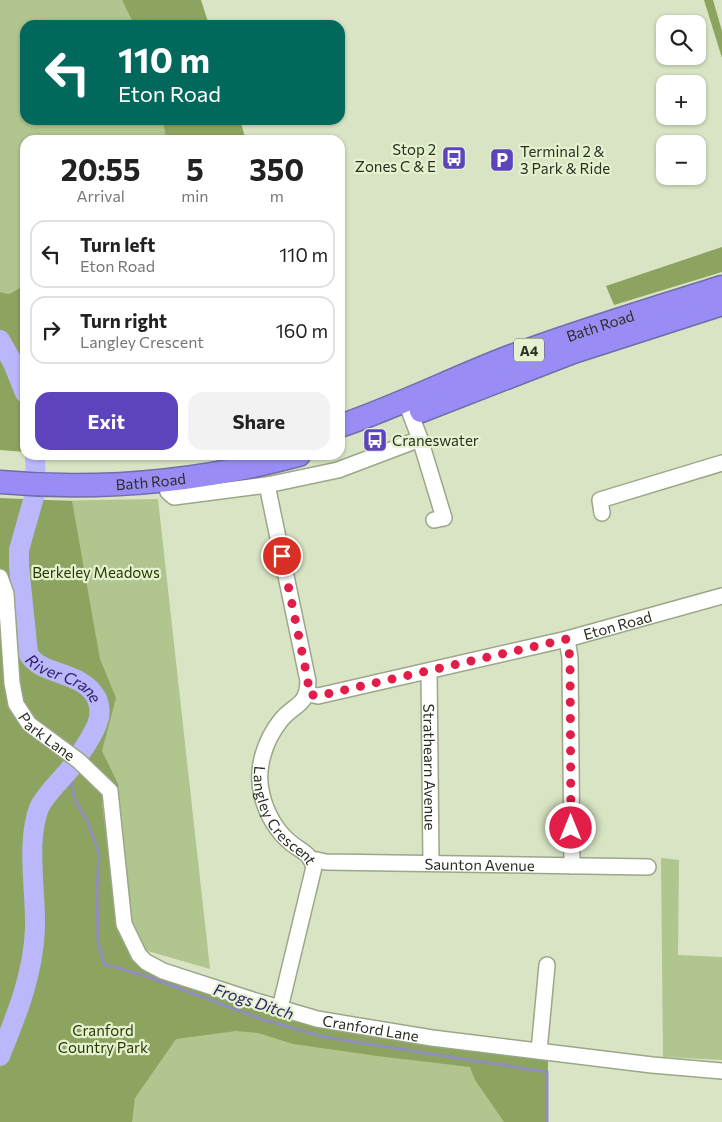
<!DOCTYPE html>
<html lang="en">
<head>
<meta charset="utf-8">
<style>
	:root { --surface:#fff; --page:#f2f2f2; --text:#222; --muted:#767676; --line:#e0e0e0; --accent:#5d44bc }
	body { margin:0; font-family:Commissioner,sans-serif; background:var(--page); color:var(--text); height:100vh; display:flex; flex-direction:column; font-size:19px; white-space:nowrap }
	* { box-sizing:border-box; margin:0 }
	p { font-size:16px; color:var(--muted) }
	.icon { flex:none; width:28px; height:28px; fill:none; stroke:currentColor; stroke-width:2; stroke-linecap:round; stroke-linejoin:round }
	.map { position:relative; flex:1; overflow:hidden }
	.side { position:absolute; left:20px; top:135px; width:325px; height:325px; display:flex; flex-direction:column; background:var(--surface); border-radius:15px; box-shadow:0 1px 4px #0004 }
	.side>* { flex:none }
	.guide { position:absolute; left:20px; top:20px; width:325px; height:105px; border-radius:15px; box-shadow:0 1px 4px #0004; background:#00695c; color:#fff; overflow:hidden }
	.tools { position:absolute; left:656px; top:15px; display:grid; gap:10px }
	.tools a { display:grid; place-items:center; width:50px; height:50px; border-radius:10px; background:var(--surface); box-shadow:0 1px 4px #0004; font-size:25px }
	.pin { position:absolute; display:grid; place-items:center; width:42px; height:42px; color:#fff; margin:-21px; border:2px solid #fff; border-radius:50%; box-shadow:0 1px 5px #0007 }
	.me { position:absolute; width:55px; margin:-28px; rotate:0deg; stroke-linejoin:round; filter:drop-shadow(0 0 4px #0008) }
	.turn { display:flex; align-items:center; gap:18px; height:105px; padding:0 15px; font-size:22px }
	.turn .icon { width:65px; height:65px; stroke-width:2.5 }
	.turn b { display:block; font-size:35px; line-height:42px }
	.eta { display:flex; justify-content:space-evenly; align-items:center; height:85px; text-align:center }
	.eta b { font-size:30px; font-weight:700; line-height:35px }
	.button { display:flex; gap:10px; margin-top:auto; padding:10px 15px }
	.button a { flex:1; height:58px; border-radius:15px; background:var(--accent); color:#fff; font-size:20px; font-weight:700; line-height:58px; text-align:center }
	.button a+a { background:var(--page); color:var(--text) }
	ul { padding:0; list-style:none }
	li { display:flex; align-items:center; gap:15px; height:68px; margin:0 10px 8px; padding:0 5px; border:2px solid var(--line); border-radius:15px }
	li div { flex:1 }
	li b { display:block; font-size:19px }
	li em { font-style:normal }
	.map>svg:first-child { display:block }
	.green { fill:#b1c58f }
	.forest { fill:#8ca460 }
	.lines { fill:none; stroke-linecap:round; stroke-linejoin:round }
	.stream { stroke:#908eba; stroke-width:3 }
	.river { stroke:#bbb7fb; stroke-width:20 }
	.minor-casing { stroke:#9ba788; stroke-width:18 }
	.highway-casing { stroke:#726cab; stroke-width:25 }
	.minor { stroke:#fff; stroke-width:15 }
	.highway { stroke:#998df5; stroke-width:22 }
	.route { stroke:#e11d48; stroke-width:9; stroke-dasharray:0 16.2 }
	.labels { text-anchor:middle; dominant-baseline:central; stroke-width:4.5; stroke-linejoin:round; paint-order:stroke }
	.shield { fill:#e5f2d0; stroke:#626a56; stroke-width:1 }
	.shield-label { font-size:14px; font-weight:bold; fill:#2a2f22 }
	.poi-label { font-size:15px; fill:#2a2f22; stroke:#e5f2d0; text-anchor:start }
	.street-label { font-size:15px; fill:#2a2f22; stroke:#e5f2d0 }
	.park-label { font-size:15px; fill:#2a3904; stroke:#e5f2d0 }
	.water-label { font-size:16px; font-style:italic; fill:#31206d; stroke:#e5f2d0 }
</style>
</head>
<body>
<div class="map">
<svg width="722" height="1122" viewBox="0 0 722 1122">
	<rect width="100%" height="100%" fill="#d8e4c4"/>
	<!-- green -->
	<path class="green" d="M0 0H122L134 25H25V120H162L167 140H25V285L9 294 0 292Z
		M158 499 210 969 144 950 129 922 40 501Z
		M102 804 118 923 136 960 176 982 548 1060 547 1122H0Z
		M661 858 679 860 678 955 722 957V1060L663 1057Z"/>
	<!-- forest -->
	<path class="forest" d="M122 0H201L209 25H134Z
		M704 0H713L722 31V58Z
		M162 120H240L246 140H167Z
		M722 247V272L614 305 606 286Z
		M25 285V452L0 450V292L9 294Z
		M0 498 72 501 100 659 116 698 102 751 119 786 102 804 118 923 136 960 176 982 548 1060 547 1122H504L475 1080 470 1067 377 1056 293 1044 258 1033 236 1031 176 1039 135 1098 132 1122H0Z"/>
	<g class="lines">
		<!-- stream -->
		<path class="stream" d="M69 772 75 800 87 821 99 853 97 892 98 942 104 964 146 976 261 1019 324 1037 547 1072V1122"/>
		<!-- river -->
		<g class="river">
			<path d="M0 340 13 363 25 393"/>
			<path id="s1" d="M35 455 36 490 19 550V566L28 653C39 676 81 670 96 697 106 716 93 734 82 751"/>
			<path d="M0 1056C17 1014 33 975 35 929 36 893 26 841 39 808 46 792 66 776 77 760"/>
		</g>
		<defs>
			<g id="minor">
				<path d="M406 402 420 439 444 518 434 520"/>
				<path d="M164 480 168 492 174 497 267 485 338 470 420 439"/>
				<path id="s2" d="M267 485 308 681C307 707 295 703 281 720 265 740 255 769 262 795 266 813 277 832 291 843 302 852 309 852 314 867L280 1008"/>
				<path d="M602 513 600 500 722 463"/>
				<path id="s3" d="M0 577 6 594 12 683 16 704 29 724 79 761 110 791 124 924 139 955 146 962 163 971 259 1002 317 1019 432 1038 652 1065 722 1071"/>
				<path d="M567 639 570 658 572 866"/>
				<path id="s4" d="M429 671 431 863"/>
				<path id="s5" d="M308 694 318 696 567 639 722 596"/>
				<path id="s6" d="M312 859 326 862 648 867"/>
				<path d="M539 1051 547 965"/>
			</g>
			<g id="highway">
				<path d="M421 411 573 352 722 304"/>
				<path id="s7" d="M340 426C398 406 452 379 509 357 579 331 651 309 722 287"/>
				<path id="s8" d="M0 482C100 491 202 481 299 455"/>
			</g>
		</defs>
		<!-- minor casing -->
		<use href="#minor" class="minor-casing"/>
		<!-- highway casing -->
		<use href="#highway" class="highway-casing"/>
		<!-- minor -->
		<use href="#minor" class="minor"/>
		<!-- highway -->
		<use href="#highway" class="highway"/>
	</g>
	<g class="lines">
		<!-- route -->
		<path class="route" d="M282 556 308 681V694L318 696 567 639 570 658 571 828"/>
	</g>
	<!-- icons -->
	<defs>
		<symbol id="bus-square" viewBox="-11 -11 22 22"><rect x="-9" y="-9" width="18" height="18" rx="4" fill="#5d44bc" stroke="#e5f2d0"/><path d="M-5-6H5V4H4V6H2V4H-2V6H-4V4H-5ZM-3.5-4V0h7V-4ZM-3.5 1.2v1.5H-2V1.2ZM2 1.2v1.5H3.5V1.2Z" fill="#fff"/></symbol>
		<symbol id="parking-square" viewBox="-11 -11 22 22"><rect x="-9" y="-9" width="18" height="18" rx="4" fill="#5d44bc" stroke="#e5f2d0"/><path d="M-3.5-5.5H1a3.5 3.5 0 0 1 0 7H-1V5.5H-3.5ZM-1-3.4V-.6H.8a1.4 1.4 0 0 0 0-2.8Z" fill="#fff"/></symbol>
	</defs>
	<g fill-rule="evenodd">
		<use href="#bus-square" x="440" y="144" width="28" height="28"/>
		<use href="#parking-square" x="488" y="146" width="28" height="28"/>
		<use href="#bus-square" x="361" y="426" width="28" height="28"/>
	</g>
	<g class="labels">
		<!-- shield labels -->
		<rect class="shield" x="514" y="338.5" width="30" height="23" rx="4"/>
		<g class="shield-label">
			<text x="529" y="350">A4</text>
		</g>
		<!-- poi labels -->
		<g class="poi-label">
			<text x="436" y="149" text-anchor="end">Stop 2<tspan x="436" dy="17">Zones C &amp; E</tspan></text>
			<text x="520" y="151">Terminal 2 &amp;<tspan x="520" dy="17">3 Park &amp; Ride</tspan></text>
			<text x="392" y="440">Craneswater</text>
		</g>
		<!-- street labels -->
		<g class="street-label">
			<text stroke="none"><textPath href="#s7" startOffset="279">Bath Road</textPath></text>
			<text stroke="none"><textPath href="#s8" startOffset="151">Bath Road</textPath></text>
			<text stroke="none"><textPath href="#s5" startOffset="318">Eton Road</textPath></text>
			<text stroke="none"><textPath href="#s3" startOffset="174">Park Lane</textPath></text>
			<text stroke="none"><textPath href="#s4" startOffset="96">Strathearn Avenue</textPath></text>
			<text stroke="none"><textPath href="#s2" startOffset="359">Langley Crescent</textPath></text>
			<text stroke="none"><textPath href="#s6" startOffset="168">Saunton Avenue</textPath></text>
			<text stroke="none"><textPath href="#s3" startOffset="671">Cranford Lane</textPath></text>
		</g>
		<!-- park labels -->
		<g class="park-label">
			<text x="96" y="572">Berkeley Meadows</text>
			<text x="103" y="1030">Cranford<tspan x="103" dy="17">Country Park</tspan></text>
		</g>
		<!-- water labels -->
		<g class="water-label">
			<text stroke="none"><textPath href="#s1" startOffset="246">River Crane</textPath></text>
			<text transform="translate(254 1001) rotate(18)">Frogs Ditch</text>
		</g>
	</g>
</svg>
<div class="tools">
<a><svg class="icon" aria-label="search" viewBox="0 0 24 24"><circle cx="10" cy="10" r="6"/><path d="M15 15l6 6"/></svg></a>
<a>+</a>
<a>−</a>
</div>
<div class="pin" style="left:282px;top:556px;background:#d93025"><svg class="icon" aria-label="arrive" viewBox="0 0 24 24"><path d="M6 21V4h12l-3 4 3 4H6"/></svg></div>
<svg class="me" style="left:571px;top:828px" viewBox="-20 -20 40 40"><circle r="17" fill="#e11d48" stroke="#fff" stroke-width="3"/><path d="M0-11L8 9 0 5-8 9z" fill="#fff"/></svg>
<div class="guide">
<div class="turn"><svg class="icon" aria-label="left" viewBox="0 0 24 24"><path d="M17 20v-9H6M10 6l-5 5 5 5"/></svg><div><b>110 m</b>Eton Road</div></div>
</div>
<section class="side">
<div class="eta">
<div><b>20:55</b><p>Arrival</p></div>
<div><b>5</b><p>min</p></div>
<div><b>350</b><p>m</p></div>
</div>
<ul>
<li><svg class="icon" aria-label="left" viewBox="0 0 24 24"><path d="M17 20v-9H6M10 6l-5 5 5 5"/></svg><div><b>Turn left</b><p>Eton Road</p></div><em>110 m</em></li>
<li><svg class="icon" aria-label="right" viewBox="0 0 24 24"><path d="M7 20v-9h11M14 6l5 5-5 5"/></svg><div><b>Turn right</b><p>Langley Crescent</p></div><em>160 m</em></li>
</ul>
<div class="button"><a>Exit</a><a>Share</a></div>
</section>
</div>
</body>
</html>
